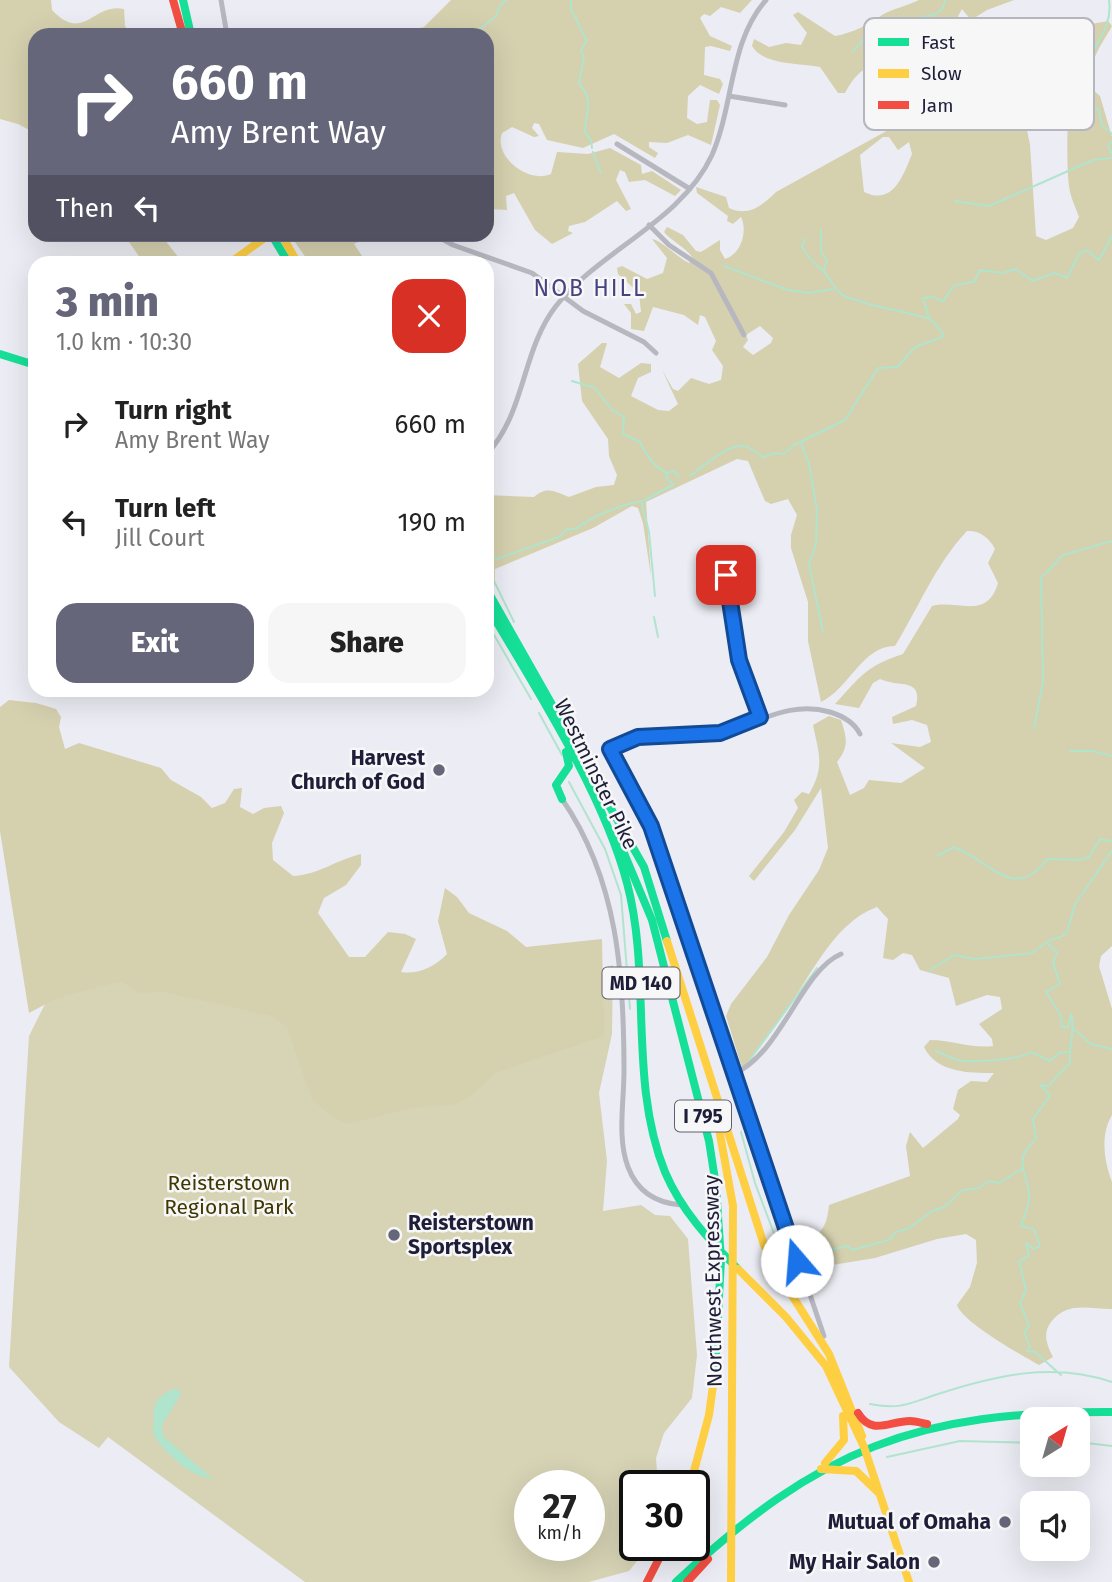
<!DOCTYPE html>
<html lang="en">
<head>
<meta charset="utf-8">
<style>
	:root { --surface:#fff; --page:#f6f6f6; --text:#222; --muted:#767676; --accent:#66667b }
	body { margin:0; font-family:"Fira Sans",sans-serif; background:var(--page); color:var(--text); height:100vh; display:flex; flex-direction:column; font-size:26px; white-space:nowrap }
	* { box-sizing:border-box; margin:0 }
	p { font-size:23px; color:var(--muted) }
	.icon { flex:none; width:38px; height:38px; fill:none; stroke:currentColor; stroke-width:2; stroke-linecap:round; stroke-linejoin:round }
	.map { position:relative; flex:1; overflow:hidden }
	.sheet { position:absolute; left:28px; top:256px; width:466px; height:441px; display:flex; flex-direction:column; background:var(--surface); border-radius:21px; box-shadow:0 7px 28px #0002 }
	.sheet>* { flex:none }
	.guide { position:absolute; left:28px; top:28px; width:466px; height:214px; border-radius:21px; box-shadow:0 7px 28px #0002; background:#66667b; color:#fff; overflow:hidden }
	.needle { width:46px; rotate:37deg }
	.fabs { position:absolute; left:1020px; top:1407px; display:grid; gap:14px }
	.fabs a { display:grid; place-items:center; width:70px; height:70px; border-radius:14px; background:var(--surface); box-shadow:0 7px 28px #0002; font-size:35px }
	.speed { position:absolute; left:514px; top:1470px; display:flex; gap:14px; font-size:35px; font-weight:700; text-align:center }
	.speed>* { display:grid; place-content:center; width:91px; height:91px; border-radius:50%; background:var(--surface); box-shadow:0 7px 28px #0002; line-height:1 }
	.speed small { font-size:18px; font-weight:400 }
	.speed .limit { border:4px solid #111; border-radius:10px; background:#fff; color:#111 }
	.pin { position:absolute; display:grid; place-items:center; width:60px; height:60px; color:#fff; margin:-30px; border-radius:14px; box-shadow:0 4px 10px #0006 }
	.me { position:absolute; width:77px; margin:-38px; rotate:342deg; stroke-linejoin:round; filter:drop-shadow(0 0 5px #0008) }
	.turn { display:flex; align-items:center; gap:24px; height:147px; padding:0 28px; font-size:32px }
	.turn .icon { width:91px; height:91px; stroke-width:2.5 }
	.turn b { display:block; font-size:49px; line-height:60px }
	.then { display:flex; align-items:center; height:66px; padding:0 28px; background:#0003; gap:14px; font-size:26px }
	.round { display:grid; place-items:center; flex:none; width:74px; height:74px; border-radius:21px; background:var(--page) }
	.headline { display:flex; align-items:center; justify-content:space-between; height:119px; padding:0 28px }
	h1 { font-size:42px; font-weight:800; line-height:52px; color:var(--accent) }
	.primary-button { display:flex; gap:14px; margin-top:auto; padding:14px 28px }
	.primary-button a { flex:1; height:80px; border-radius:21px; background:var(--accent); color:#fff; font-size:28px; font-weight:800; line-height:80px; text-align:center }
	.primary-button a+a { background:var(--page); color:var(--text) }
	ul { padding:0; list-style:none }
	li { display:flex; align-items:center; gap:21px; height:98px; padding:0 28px }
	li div { flex:1 }
	li b { display:block; font-size:26px }
	li em { font-style:normal }
	.map>svg:first-child { display:block }
	.green { fill:#d7d3b5; fill-rule:evenodd }
	.forest { fill:#d5d0ae; fill-rule:evenodd }
	.water { fill:#b0e4cd }
	.lines { fill:none; stroke-linecap:round; stroke-linejoin:round }
	.stream { stroke:#b0e4cd; stroke-width:2 }
	.street { stroke:#b7b7c0; stroke-width:5 }
	.fast { stroke:#16e098; stroke-width:8 }
	.slow { stroke:#ffcf43; stroke-width:8 }
	.jam { stroke:#f24e42; stroke-width:8 }
	.route-casing { stroke:#114b97; stroke-width:18 }
	.route { stroke:#1a73e8; stroke-width:12 }
	.poi-dot { fill:#66667b; stroke:#f7f7f7; stroke-width:2.5 }
	.labels { text-anchor:middle; dominant-baseline:central; stroke-width:5; stroke-linejoin:round; paint-order:stroke }
	.shield { fill:#f7f7f7; stroke:#5f5f73; stroke-width:2 }
	.shield-label { font-size:19px; font-weight:bold; fill:#1e1e3a }
	.poi-label { font-size:21px; font-weight:bold; fill:#1e1e3a; stroke:#f7f7f7; text-anchor:end }
	.street-label { font-size:21px; fill:#1e1e3a; stroke:#f7f7f7 }
	.park-label { font-size:21px; fill:#3e3700; stroke:#f7f7f7 }
	.neighbourhood-label { font-size:23px; letter-spacing:2px; fill:#454483; stroke:#f7f7f7 }
	.key { fill:#f7f7f7; stroke:#b6b6be; stroke-width:2 }
	.key-label { font-size:19px; fill:#1e1e3a }
</style>
</head>
<body>
<div class="map">
<svg width="1112" height="1582" viewBox="0 0 1112 1582">
	<rect width="100%" height="100%" fill="#ececf4"/>
	<!-- green -->
	<path class="green" d="M214 920 384 1052 613 965 612 1034 599 1093 607 1161 603 1211 641 1205 655 1215 670 1216 688 1239 697 1355 692 1398 664 1433 656 1458 657 1472 653 1486H635V1545H650L629 1571 589 1582H305L108 1437 99 1448 59 1422 9 1367 29 1036 50 994ZM530 1486H590V1545H530Z"/>
	<!-- forest -->
	<path class="forest" d="M0 0H51L52 10C84 44 93 2 124 9L125 26 131 35H35V133L18 124 0 119Z
		M451 0H752L740 13 721 7 710 16 704 14 700 18 710 36 732 46 730 51 711 46 705 47 704 75 720 79 723 84 719 94 700 85 688 96 687 118 697 124 707 122 710 100H717L720 105 711 145 688 135 667 143 649 142V147L658 153 655 158 614 134 583 148 547 140 539 124 534 123 532 128 539 136 534 137 512 127 502 133C493 157 529 184 551 174L557 152 588 154 610 148 641 165 642 174 652 171 681 190 675 196 645 180 629 182 625 172 620 170 616 180 631 209 626 211 617 201 585 222 569 226 568 231 573 233 552 244 535 230 514 193 506 196 507 210 487 209 486 35H392L424 27Z
		M919 0H1014L987 10 971 20 962 9 958 16 959 35 941 53 943 79 937 73 938 68 934 63C895 71 870 46 845 93H838L820 67C801 63 764 66 752 46L754 39 769 47 786 43 801 45 807 33 793 15 798 12 835 36C853 33 867 25 882 15 888 11 908 5 919 0Z
		M1108 21 1112 26C1098 51 1091 56 1090 87L1100 96 1112 137V946L1101 956 1099 966 1112 1009V1115C1100 1135 1104 1161 1112 1182V1309C1088 1309 1067 1301 1051 1322 1042 1334 1047 1345 1053 1357L1039 1365C1021 1355 962 1322 957 1305L970 1287 977 1263 976 1240 966 1234 937 1239 875 1258 808 1269 799 1241C821 1237 827 1227 829 1205L910 1176 906 1146 910 1132 923 1148 958 1119 960 1115 953 1109 958 1090 971 1081 987 1082 994 1073C970 1073 936 1073 924 1047L930 1040C951 1040 972 1049 993 1046L992 1039 979 1024 1002 1009 1000 997 987 995 956 1006 949 978 920 970 912 955 903 953 893 960 883 958 888 919 877 907C832 923 809 981 781 1017 768 1035 755 1052 743 1071L726 1016 731 1004 767 957 789 915 819 870 828 848 821 788 795 830 754 881 749 876 784 832 798 808 794 800 802 792 809 794C825 767 819 754 813 725L829 716 841 720C847 738 849 747 837 762L850 795 864 788 869 780 901 783 925 768 891 743 920 747 931 742 927 725 912 720 893 724 892 717 916 706C923 677 899 688 880 679L873 683 859 708 835 704C861 676 866 666 903 654L932 606C957 599 987 621 998 583L988 563 995 549C990 538 979 530 967 531 935 565 919 607 895 646 862 646 849 689 821 702L808 641V602L791 548V535L797 515 788 499 771 504 765 501 748 461 737 459 646 502 651 576 643 523 638 508 632 506 593 528 495 569V587L487 547 486 495 534 497C547 486 554 491 569 497L596 487 614 485 617 475 609 456 608 439 582 401 578 364 602 343H607L600 367 619 378 641 363 651 364V372L638 378 631 396 658 410 669 411 678 404 662 370 673 389 678 391 691 378 709 384 721 380 723 366 712 350 716 341 705 317 700 315 698 325 684 315 653 307 644 331 631 329V313L624 304H631L636 314 641 312 639 293 618 274 617 268 622 266 647 279 663 273 667 258 652 239C663 241 676 257 689 263L693 259C689 249 672 242 664 232L667 227 683 235 696 251 701 252 720 240V250L725 259C741 254 748 232 741 217L733 224 727 221 728 216 697 193 696 187 726 197 729 208C748 217 762 206 776 192L930 107 971 93 1020 86 1024 89 1021 100 1030 145 1036 236 1046 240 1073 228 1079 217C1076 209 1072 200 1070 192 1064 165 1068 52 1084 31 1089 22 1099 23 1108 21ZM883 137H889L898 150 909 142 912 154C903 176 893 206 864 192L860 155ZM760 326 773 338 771 343 753 355 743 347 748 340 746 335Z
		M116 235H161L182 262H143L129 242Z
		M290 235H372L354 244 366 262H309Z
		M9 700 36 703 56 709 61 717 59 727 65 749 79 743 161 768 171 780 201 797 212 808 225 803 234 789 242 788 240 807 253 814 264 808 281 806 284 813 272 843 273 860 293 876C318 875 336 860 361 854V865L346 885 324 898 318 913 349 957H365L388 932 405 934 416 939 401 972C418 975 436 966 447 954L438 921 445 888 457 897 469 913 507 931 526 947 602 939 604 1036 495 1073 471 1096 453 1105 409 1108 349 1124 333 1118 312 1099 287 1028 273 1016 164 992 139 993 121 981 57 998 29 1013 0 831V707Z"/>
	<!-- water -->
	<path class="water" d="M173 1389 179 1390 181 1394 162 1425 163 1436 213 1479C191 1477 164 1453 153 1434 156 1410 147 1402 173 1389Z"/>
	<g class="lines">
		<!-- stream -->
		<path class="stream" d="M571 0V10C579 20 579 30 587 40L581 51 584 57 579 84C595 100 585 113 585 133L591 140 592 148
			M1109 0C1112 20 1103 34 1093 51H1083L1079 60 1082 99 1099 110 1102 125 1112 134
			M473 35 496 16 500 5 507 0
			M853 51 873 30 936 14 943 8 945 0
			M1112 141 1108 146 1112 154
			M593 152 601 173
			M955 201 989 206 1093 160 1112 158
			M821 230V252L827 260 824 270
			M805 239 802 247C811 261 812 261 823 271 832 279 833 290 844 296 851 300 857 298 864 303L928 318
			M724 266 788 290 809 293 833 289
			M572 381 595 388 612 410 624 417 623 434 640 442C646 455 654 467 667 473L674 471 679 477
			M801 443 809 464 817 510 816 544 809 564 823 632
			M690 476C702 467 729 443 744 446 751 447 757 454 764 457L775 453 784 454 794 445 845 420 878 368 897 367 915 347 942 337 943 333 929 318 923 298 934 297 943 302 954 285 974 282 980 270 1003 273 1016 269 1032 281 1055 273 1067 278 1079 254 1087 250 1099 260 1112 236
			M645 500 674 484 667 479V474
			M641 501 649 532 655 596
			M486 553 493 559
			M491 561 559 537 567 529H576C590 517 625 503 643 501
			M492 562 493 579 514 622
			M654 617 658 637
			M486 621 531 699
			M539 713 562 755
			M1034 729 1043 681 1041 578 1063 555 1112 541
			M1070 751H1093L1112 756
			M569 782 605 849 621 895 630 1009
			M937 856 954 847C991 861 1014 903 1047 859L1079 860 1089 857 1100 839 1112 841
			M1048 944 1057 952 1053 963 1060 984 1046 992 1060 1014 1062 1027H1068L1071 1014C1076 1030 1068 1047 1070 1063L1048 1086 1040 1085 1050 1095 1033 1119 1036 1139C1012 1161 1026 1168 1029 1193 1031 1203 1024 1217 1021 1226L1034 1229 1040 1246 1034 1249 1026 1243 1029 1256 1019 1261 1026 1290 1020 1303 1029 1326 1024 1332 1030 1347 1027 1351 1035 1352 1061 1375
			M930 970 954 955 975 959 1032 953 1050 940 1061 937 1067 932 1075 904 1112 851
			M1075 1030 1091 1044 1112 1049
			M936 1051C943 1054 951 1058 958 1060 973 1063 1018 1060 1031 1052L1050 1061 1059 1053 1068 1052
			M749 1061 817 968
			M741 1132 755 1183 784 1260 790 1265
			M812 1265 819 1262 825 1251 848 1246 852 1250 889 1240 896 1232 908 1229 932 1211 944 1207 963 1190 979 1188 989 1181 999 1183 1022 1169
			M870 1404C902 1410 910 1403 938 1394 996 1375 1053 1362 1112 1382
			M1078 1442 1112 1446
			M887 1457 960 1441 1032 1443"/>
		<!-- street -->
		<path class="street" d="M221 0 227 35
			M729 96 785 105
			M617 144 690 189
			M649 225 669 245 711 273 744 335
			M433 234 453 245 532 273 583 311 644 342 656 353
			M486 455C526 413 521 351 556 306 600 250 681 222 712 155 734 105 729 42 766 0
			M724 553 734 637 760 717
			M562 799C618 880 624 975 624 1071 624 1102 617 1138 628 1167 637 1191 656 1203 681 1205
			M734 1074C782 1052 801 971 841 954
			M821 1338 824 1336 651 826 610 749C642 730 675 740 710 735 753 728 785 699 830 712 843 716 854 722 860 734"/>
		<!-- fast -->
		<path class="fast" d="M183 0 191 35
			M271 234 288 262
			M0 354 35 365
			M486 588 644 867 667 941
			M486 604C534 686 603 792 627 883 652 976 628 1081 665 1172 681 1210 709 1240 738 1269
			M562 799 556 785 569 766 566 752
			M616 834 652 920 709 1141 716 1186 721 1260 715 1371
			M676 1582C820 1448 916 1411 1112 1412"/>
		<!-- slow -->
		<path class="slow" d="M281 234 297 262
			M231 262 270 234
			M667 941 764 1245 781 1278 829 1354 862 1436
			M716 1112 733 1206 731 1582
			M738 1269 786 1317 826 1366 864 1447
			M864 1447 909 1582
			M825 1463 844 1440 843 1416
			M821 1469 856 1471 879 1493
			M690 1486 709 1415 715 1371"/>
		<!-- jam -->
		<path class="jam" d="M173 0 183 35
			M858 1413C872 1436 889 1421 910 1421 915 1421 922 1423 927 1424
			M647 1582 666 1545
			M687 1582 708 1559"/>
	</g>
	<g class="lines">
		<defs>
			<path id="route" d="M726 575 739 660 760 717 720 733 638 737 610 749 651 826 797 1261"/>
		</defs>
		<!-- route casing -->
		<use href="#route" class="route-casing"/>
		<!-- route -->
		<use href="#route" class="route"/>
	</g>
	<!-- markers -->
	<g class="poi-dot">
		<circle cx="439" cy="770" r="7"/>
		<circle cx="394" cy="1235" r="7"/>
		<circle cx="1005" cy="1522" r="7"/>
		<circle cx="934" cy="1562" r="7"/>
	</g>
	<g class="labels">
		<!-- shield labels -->
		<g class="shield">
			<rect x="602.5" y="967.5" width="77" height="31" rx="5"/>
			<rect x="675" y="1100.5" width="56" height="31" rx="5"/>
		</g>
		<g class="shield-label">
			<text x="641" y="983">MD 140</text>
			<text x="703" y="1116">I 795</text>
		</g>
		<!-- poi labels -->
		<g class="poi-label">
			<text x="425" y="758">Harvest<tspan x="425" dy="24">Church of God</tspan></text>
			<text x="408" y="1223" text-anchor="start">Reisterstown<tspan x="408" dy="24">Sportsplex</tspan></text>
			<text x="991" y="1522">Mutual of Omaha</text>
			<text x="920" y="1562">My Hair Salon</text>
		</g>
		<!-- street labels -->
		<g class="street-label">
			<text transform="translate(596 774) rotate(64)">Westminster Pike</text>
			<text transform="translate(713 1281) rotate(-91)">Northwest Expressway</text>
		</g>
		<!-- park labels -->
		<g class="park-label">
			<text x="229" y="1183">Reisterstown<tspan x="229" dy="24">Regional Park</tspan></text>
		</g>
		<!-- neighbourhood labels -->
		<g class="neighbourhood-label">
			<text x="590" y="288">NOB HILL</text>
		</g>
	</g>
	<!-- legend -->
	<rect x="864" y="18" width="230" height="112" rx="10" class="key"/>
	<rect x="878" y="38" width="31" height="8" fill="#16e098"/>
	<rect x="878" y="69" width="31" height="9" fill="#ffcf43"/>
	<rect x="878" y="101" width="31" height="8" fill="#f24e42"/>
	<g class="key-label">
		<text x="921" y="49">Fast</text>
		<text x="921" y="80">Slow</text>
		<text x="921" y="112">Jam</text>
	</g>
</svg>
<div class="fabs">
<a><svg class="needle" viewBox="-14 -14 28 28"><path d="M0-13l5 13h-10z" fill="#e53935"/><path d="M0 13l5-13h-10z" fill="#767676"/></svg></a>
<a><svg class="icon" aria-label="sound" viewBox="0 0 24 24"><path d="M4 9h4l5-4v14l-5-4H4zM17 9q2 3 0 6"/></svg></a>
</div>
<div class="speed"><div>27<small>km/h</small></div><div class="limit">30</div></div>
<div class="pin" style="left:726px;top:575px;background:#d93025"><svg class="icon" aria-label="arrive" viewBox="0 0 24 24"><path d="M6 21V4h12l-3 4 3 4H6"/></svg></div>
<svg class="me" style="left:797px;top:1261px" viewBox="-20 -20 40 40"><circle r="19" fill="#fff"/><path d="M0-13L10 11 0 6-10 11z" fill="#1a73e8"/></svg>
<div class="guide">
<div class="turn"><svg class="icon" aria-label="right" viewBox="0 0 24 24"><path d="M7 20v-9h11M14 6l5 5-5 5"/></svg><div><b>660 m</b>Amy Brent Way</div></div>
<div class="then">Then<svg class="icon" aria-label="left" viewBox="0 0 24 24"><path d="M17 20v-9H6M10 6l-5 5 5 5"/></svg></div>
</div>
<section class="sheet">
<div class="headline"><div><h1>3 min</h1><p>1.0 km · 10:30</p></div><a class="round" style="background:#d93025;color:#fff"><svg class="icon" aria-label="close" viewBox="0 0 24 24"><path d="M6 6l12 12M18 6L6 18"/></svg></a></div>
<ul>
<li><svg class="icon" aria-label="right" viewBox="0 0 24 24"><path d="M7 20v-9h11M14 6l5 5-5 5"/></svg><div><b>Turn right</b><p>Amy Brent Way</p></div><em>660 m</em></li>
<li><svg class="icon" aria-label="left" viewBox="0 0 24 24"><path d="M17 20v-9H6M10 6l-5 5 5 5"/></svg><div><b>Turn left</b><p>Jill Court</p></div><em>190 m</em></li>
</ul>
<div class="primary-button"><a>Exit</a><a>Share</a></div>
</section>
</div>
</body>
</html>
